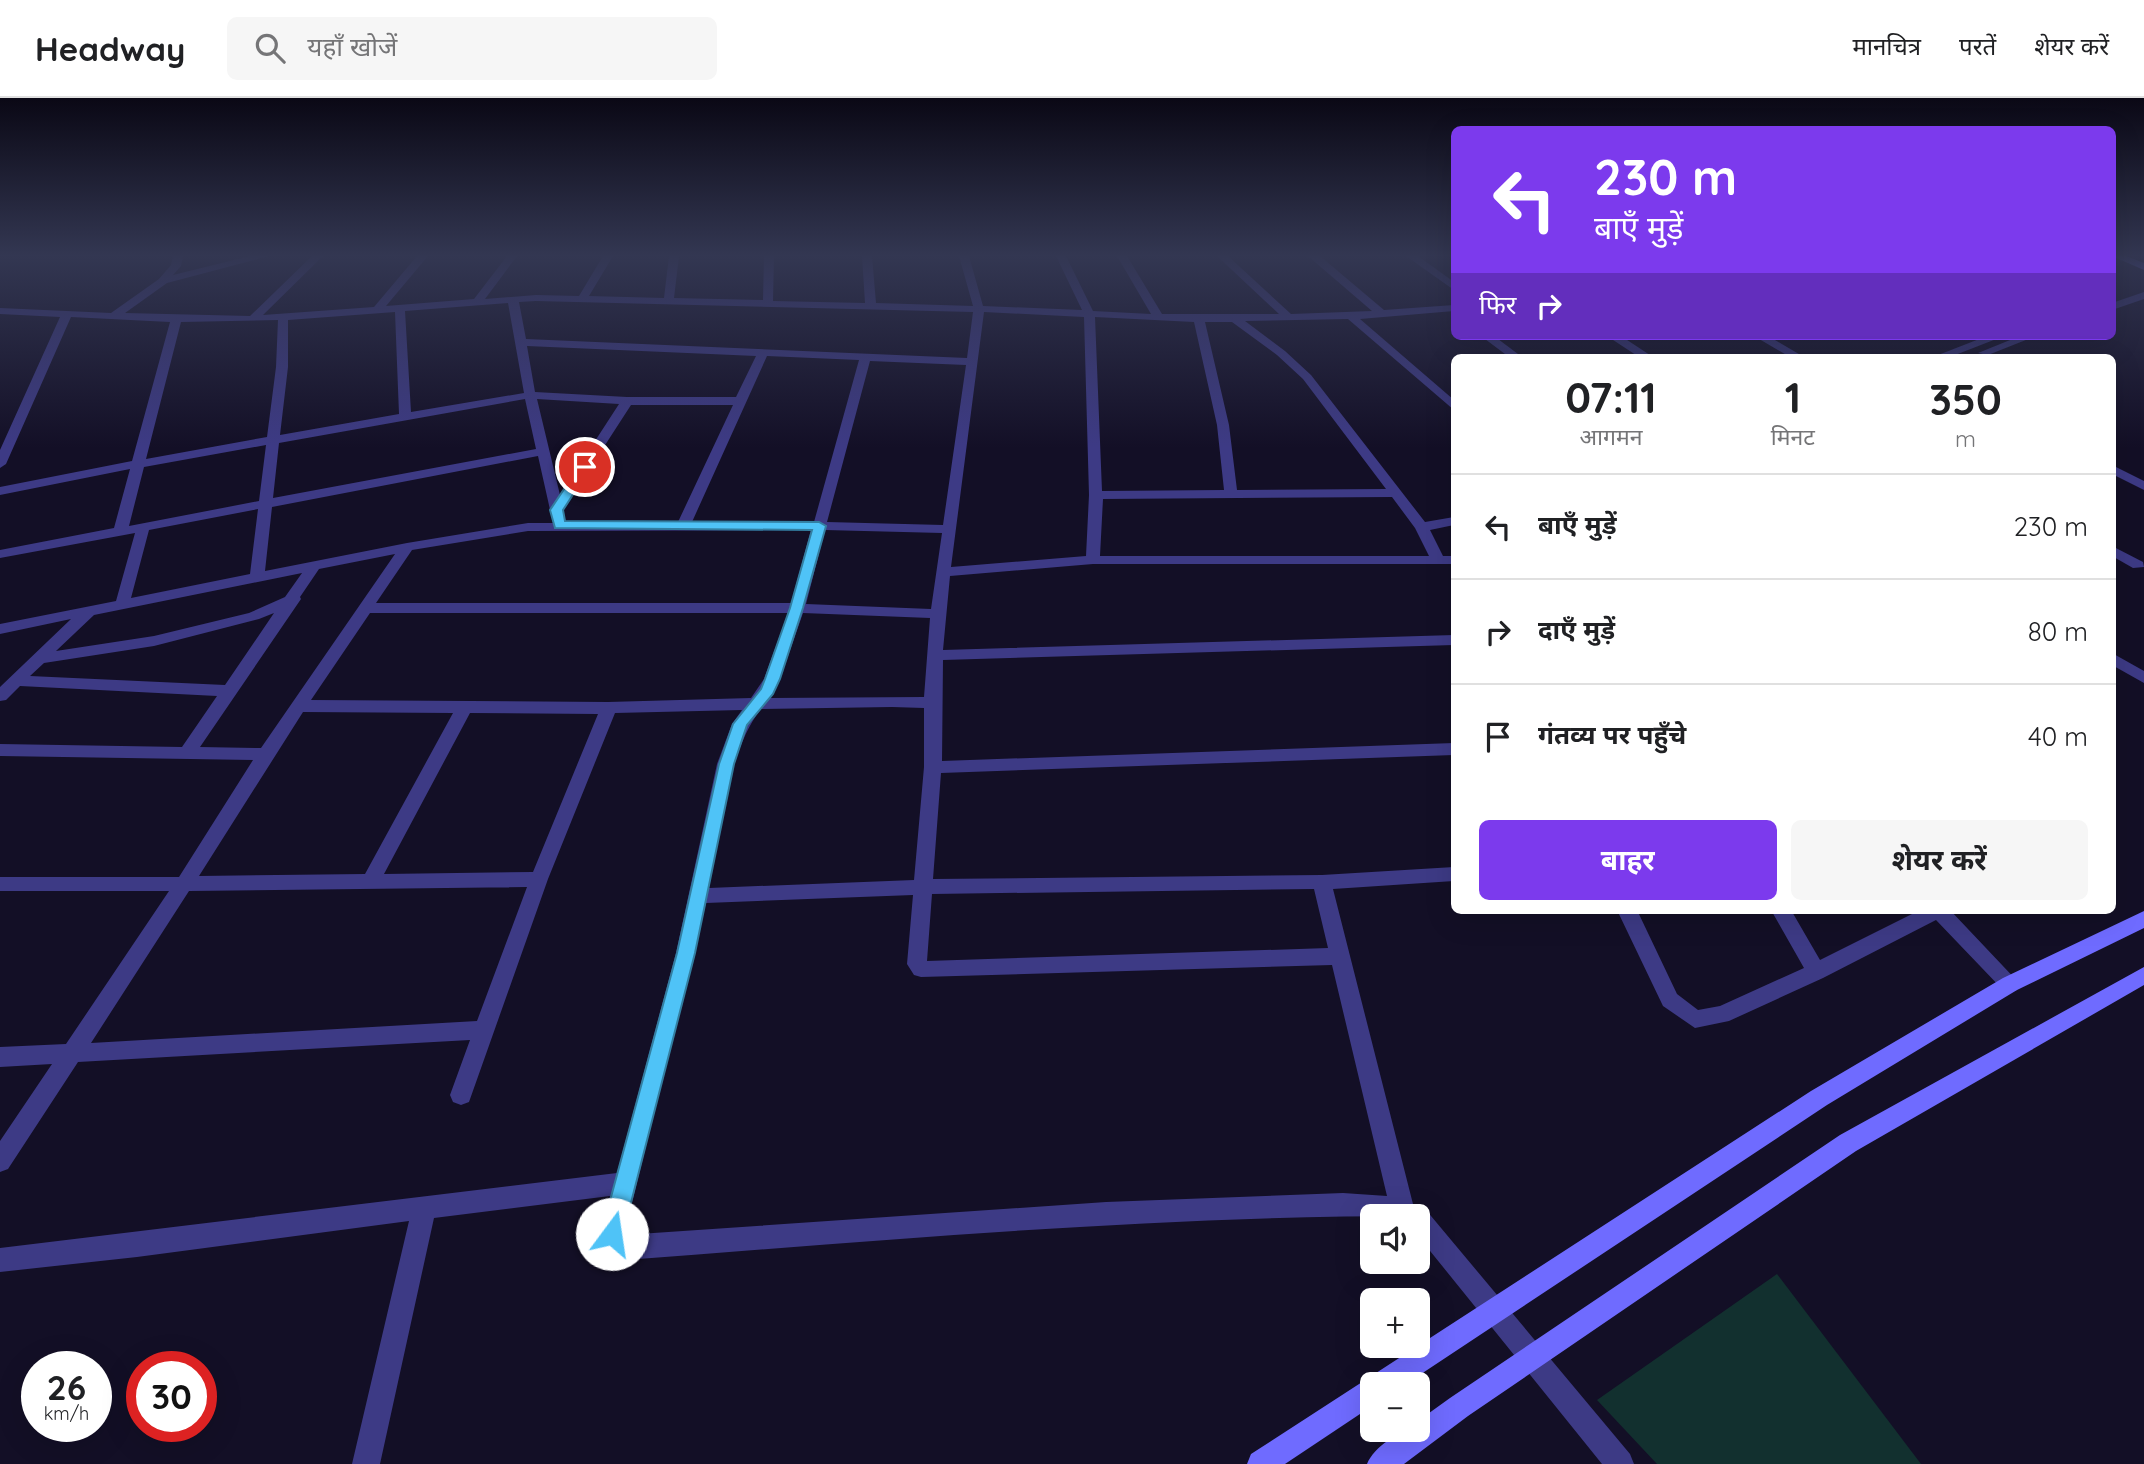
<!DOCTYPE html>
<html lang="hi">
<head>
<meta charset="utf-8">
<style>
	:root { --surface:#fff; --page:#f6f6f6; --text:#202124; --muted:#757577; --line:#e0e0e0; --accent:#7c3aed }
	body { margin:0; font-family:Quicksand,"Noto Sans Devanagari",sans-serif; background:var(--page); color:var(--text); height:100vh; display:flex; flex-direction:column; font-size:26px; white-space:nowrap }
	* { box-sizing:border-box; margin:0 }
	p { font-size:23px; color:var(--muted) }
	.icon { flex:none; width:38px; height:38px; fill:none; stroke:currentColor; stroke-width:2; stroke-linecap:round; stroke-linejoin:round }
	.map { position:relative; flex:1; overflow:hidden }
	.panel { position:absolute; left:1451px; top:256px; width:665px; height:560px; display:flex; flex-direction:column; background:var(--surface); border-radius:10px; box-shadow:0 7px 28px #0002 }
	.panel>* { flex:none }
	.guide { position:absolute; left:1451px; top:28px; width:665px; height:214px; border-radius:10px; box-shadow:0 7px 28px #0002; background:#7c3aed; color:#fff; overflow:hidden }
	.buttons { position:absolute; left:1360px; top:1106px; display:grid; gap:14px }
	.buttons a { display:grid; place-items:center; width:70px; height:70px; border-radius:10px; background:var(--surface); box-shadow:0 7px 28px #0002; font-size:35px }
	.speed { position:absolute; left:21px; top:1253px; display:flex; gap:14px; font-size:35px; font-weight:700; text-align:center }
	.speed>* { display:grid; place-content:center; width:91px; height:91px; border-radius:50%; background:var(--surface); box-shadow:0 7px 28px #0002; line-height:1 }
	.speed small { font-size:18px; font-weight:400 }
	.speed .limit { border:10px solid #d22; background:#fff; color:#111 }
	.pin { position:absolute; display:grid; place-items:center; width:60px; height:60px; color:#fff; margin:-30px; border:4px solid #fff; border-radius:50%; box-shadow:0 2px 7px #0007 }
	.me { position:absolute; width:77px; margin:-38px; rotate:14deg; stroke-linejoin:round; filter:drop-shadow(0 0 5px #0008) }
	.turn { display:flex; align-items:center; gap:24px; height:147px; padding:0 28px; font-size:32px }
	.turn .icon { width:91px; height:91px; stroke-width:2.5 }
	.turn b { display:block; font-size:49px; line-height:60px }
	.then { display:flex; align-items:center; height:66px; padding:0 28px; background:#0003; gap:14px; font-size:26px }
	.eta { display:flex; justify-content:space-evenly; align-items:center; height:119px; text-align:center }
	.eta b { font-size:42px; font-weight:700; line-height:49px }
	.primary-button { display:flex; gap:14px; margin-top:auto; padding:14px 28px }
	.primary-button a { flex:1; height:80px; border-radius:10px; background:var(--accent); color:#fff; font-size:28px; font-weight:700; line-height:80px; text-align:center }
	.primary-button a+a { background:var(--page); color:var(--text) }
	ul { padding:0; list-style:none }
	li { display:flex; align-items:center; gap:21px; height:105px; padding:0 28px; border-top:2px solid var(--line) }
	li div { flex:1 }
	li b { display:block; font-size:26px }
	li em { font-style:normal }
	header { display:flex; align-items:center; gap:42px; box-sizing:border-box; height:98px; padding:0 35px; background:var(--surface); border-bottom:2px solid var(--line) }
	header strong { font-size:33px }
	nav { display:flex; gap:38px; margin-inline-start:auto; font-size:24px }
	.search { width:490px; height:63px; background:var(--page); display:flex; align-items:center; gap:18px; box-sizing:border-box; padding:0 24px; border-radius:10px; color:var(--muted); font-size:26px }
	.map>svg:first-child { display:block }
	.green { fill:#12302f }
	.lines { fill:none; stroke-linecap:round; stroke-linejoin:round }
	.street { fill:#3d3a85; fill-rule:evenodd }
	.secondary { fill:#6f6bff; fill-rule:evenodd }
	.route { fill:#4fc3f7; stroke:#337fa1; stroke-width:2 }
</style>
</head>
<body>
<header>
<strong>Headway</strong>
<div class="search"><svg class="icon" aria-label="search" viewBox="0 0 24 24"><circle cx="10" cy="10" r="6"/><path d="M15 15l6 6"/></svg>यहाँ खोजें</div>
<nav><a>मानचित्र</a><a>परतें</a><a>शेयर करें</a></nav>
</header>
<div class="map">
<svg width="2144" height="1366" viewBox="0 0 2144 1366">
	<rect width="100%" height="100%" fill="#130f26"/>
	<!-- green -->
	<path class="green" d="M1777 1176 1921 1366H1657L1597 1302Z"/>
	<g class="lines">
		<!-- street -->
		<path class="street" d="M173 158H183L181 168 173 177 250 158H269L167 185 125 215 250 218 312 158H323L263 217 374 209 417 158H428L386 208 474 201 507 158H517L485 201 536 197 579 198 603 158H613L589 198 664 200 669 158H679L674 200 763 202 764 158H774L773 203 865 205 862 158H872L876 205 973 208 959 158H969L983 208 1082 212 1056 158H1066L1093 213 1151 216 1117 158H1127L1162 216H1279L1217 158H1228L1291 216 1372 213 1308 158H1320L1384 212 1454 207V213L1360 221 1454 302V312L1348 221 1245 223 1285 253 1311 277 1425 424 1454 419V427L1430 432 1443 458H1454V466H1093L950 478 943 552 1454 537V547L943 562 942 663 1454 645V657L941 675 933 781 1322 777 1454 769V783L1333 791 1413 1106 1426 1112 1630 1356 1634 1366H1602L1418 1138V1118C1154 1118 889 1142 625 1162L606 1154 600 1136 610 1098 434 1120 380 1366H352L409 1123 137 1159 0 1174V1150L617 1075 676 855 717 666 732 626 742 612 615 615 548 781 469 1004 461 1007 453 1004 450 997 470 942 78 964 8 1071 0 1074V1043L52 966 0 969V949L66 946 169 793H0V779H179L253 662 0 658V646L182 649 217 598 20 588 6 602 0 603V589L71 521 0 536V526L116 503 135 435 0 460V452L114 430 130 371 0 397V389L132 363 170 224 71 219 6 366 0 370V352L60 219 0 216V210L111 215 159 181 171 167ZM536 203 973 214 967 260 526 241 519 204ZM508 205 524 295 411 314 405 213ZM395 214 399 316 280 337 288 269V222ZM984 214 1084 219 1089 397 1086 458 951 469ZM1095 219 1194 224 1217 327 1224 392 1102 393ZM278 222 276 269 267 339 146 361 181 224ZM1205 224H1232L1277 257 1303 281 1386 391 1237 392 1229 327ZM527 248 756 258 736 299H627L535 294ZM767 258 859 262 814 424H692ZM870 263 966 267 943 427 827 424ZM525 301 536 351 273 400 279 345ZM537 301 619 306 560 397ZM631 307H733L678 424 566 425 563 412ZM266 347 259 403 129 428 144 369ZM538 358 553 425H528L407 445 265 473 272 409ZM1392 399 1415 430 1429 458H1100L1103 401ZM258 411 250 476 131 500 149 432ZM811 432 791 505H376L412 452 528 433ZM825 432 942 435 931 511 806 506ZM395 456 261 650 200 649 301 501 300 499 319 471ZM302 475 285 499 249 515 154 538 56 553 94 517ZM274 515 225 587 30 578 44 565 154 548 259 521ZM370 515H788L764 581 751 600 608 604 311 602ZM803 515 930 520 924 599 770 600 780 581ZM892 609 924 610V669L914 782 709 790C720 736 727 654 761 611ZM303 614 453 615 365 776 199 778ZM470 615 598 616 533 774 384 776ZM527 789 477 923 91 945 189 793ZM1314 791 1328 850 927 863 932 796ZM913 797 907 866 914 877 921 879 1332 867 1387 1098 1343 1095 1106 1104 624 1137 706 805Z
			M1406 158H1418L1454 184V192Z
			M2144 194V201L2112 212V205Z
			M1481 238H1494L1522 259H1509Z
			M1607 238H1621L1653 259H1639Z
			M1754 238H1768L1804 259H1790Z
			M1987 238H2004L1950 259H1933Z
			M2020 238H2036L1988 257 1978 255Z
			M2112 367 2144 383V392L2112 376Z
			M2112 448 2143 464 2144 469 2133 470 2112 458Z
			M2112 555 2144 573V585L2112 567Z
			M1617 812H1637L1677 896 1698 912 1720 908 1804 870 1771 812H1791L1820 862 1920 812H1950L2020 886 2017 892 2010 895 2003 892 1936 822 1823 880 1729 923 1695 930 1663 908Z"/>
		<!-- secondary -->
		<path class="secondary" d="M2112 158H2126L2144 165V172Z
			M2144 813V830L2017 892 1827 1007 1406 1286H1372V1308L1285 1366H1247L1251 1356 1811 993 2003 880Z
			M2144 869V887L1856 1053 1468 1318 1404 1366H1367C1374 1349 1399 1332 1418 1332V1323L1450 1300 1840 1037Z"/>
	</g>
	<!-- sky -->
	<linearGradient id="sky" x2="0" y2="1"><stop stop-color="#0a0815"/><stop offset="0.45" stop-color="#333752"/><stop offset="1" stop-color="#333752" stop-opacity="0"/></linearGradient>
	<rect width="2144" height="350" fill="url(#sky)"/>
	<!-- route -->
	<path class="route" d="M585 365 591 369 563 412 565 423 819 424 826 428 803 510 780 581 773 596 747 627 734 666 695 855 623 1136 619 1144 612 1147 604 1144 601 1136 677 855 719 666 733 626 761 591 765 581 790 510 812 432 555 430 550 412 581 366Z"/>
</svg>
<div class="buttons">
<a><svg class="icon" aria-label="sound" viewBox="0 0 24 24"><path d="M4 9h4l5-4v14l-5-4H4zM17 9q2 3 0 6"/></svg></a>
<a>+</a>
<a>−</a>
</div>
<div class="speed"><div>26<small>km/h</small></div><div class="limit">30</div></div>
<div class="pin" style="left:585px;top:369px;background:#d93025"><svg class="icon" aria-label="arrive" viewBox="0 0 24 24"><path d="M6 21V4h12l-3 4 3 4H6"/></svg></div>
<svg class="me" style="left:612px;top:1136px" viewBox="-20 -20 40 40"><circle r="19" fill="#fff"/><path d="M0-13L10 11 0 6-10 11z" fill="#4fc3f7"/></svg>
<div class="guide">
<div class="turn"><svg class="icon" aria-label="left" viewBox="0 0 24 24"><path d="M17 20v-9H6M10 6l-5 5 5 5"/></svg><div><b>230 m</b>बाएँ मुड़ें</div></div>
<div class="then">फिर<svg class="icon" aria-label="right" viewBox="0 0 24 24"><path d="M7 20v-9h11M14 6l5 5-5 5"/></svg></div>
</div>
<section class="panel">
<div class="eta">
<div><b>07:11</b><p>आगमन</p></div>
<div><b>1</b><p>मिनट</p></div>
<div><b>350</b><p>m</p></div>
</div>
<ul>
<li><svg class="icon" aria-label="left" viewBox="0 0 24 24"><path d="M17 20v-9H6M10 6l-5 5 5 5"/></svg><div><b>बाएँ मुड़ें</b></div><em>230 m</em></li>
<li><svg class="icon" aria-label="right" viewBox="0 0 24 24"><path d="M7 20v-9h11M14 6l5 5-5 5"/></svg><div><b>दाएँ मुड़ें</b></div><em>80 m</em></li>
<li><svg class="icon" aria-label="arrive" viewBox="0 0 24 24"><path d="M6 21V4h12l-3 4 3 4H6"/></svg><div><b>गंतव्य पर पहुँचे</b></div><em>40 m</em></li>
</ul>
<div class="primary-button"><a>बाहर</a><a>शेयर करें</a></div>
</section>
</div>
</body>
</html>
